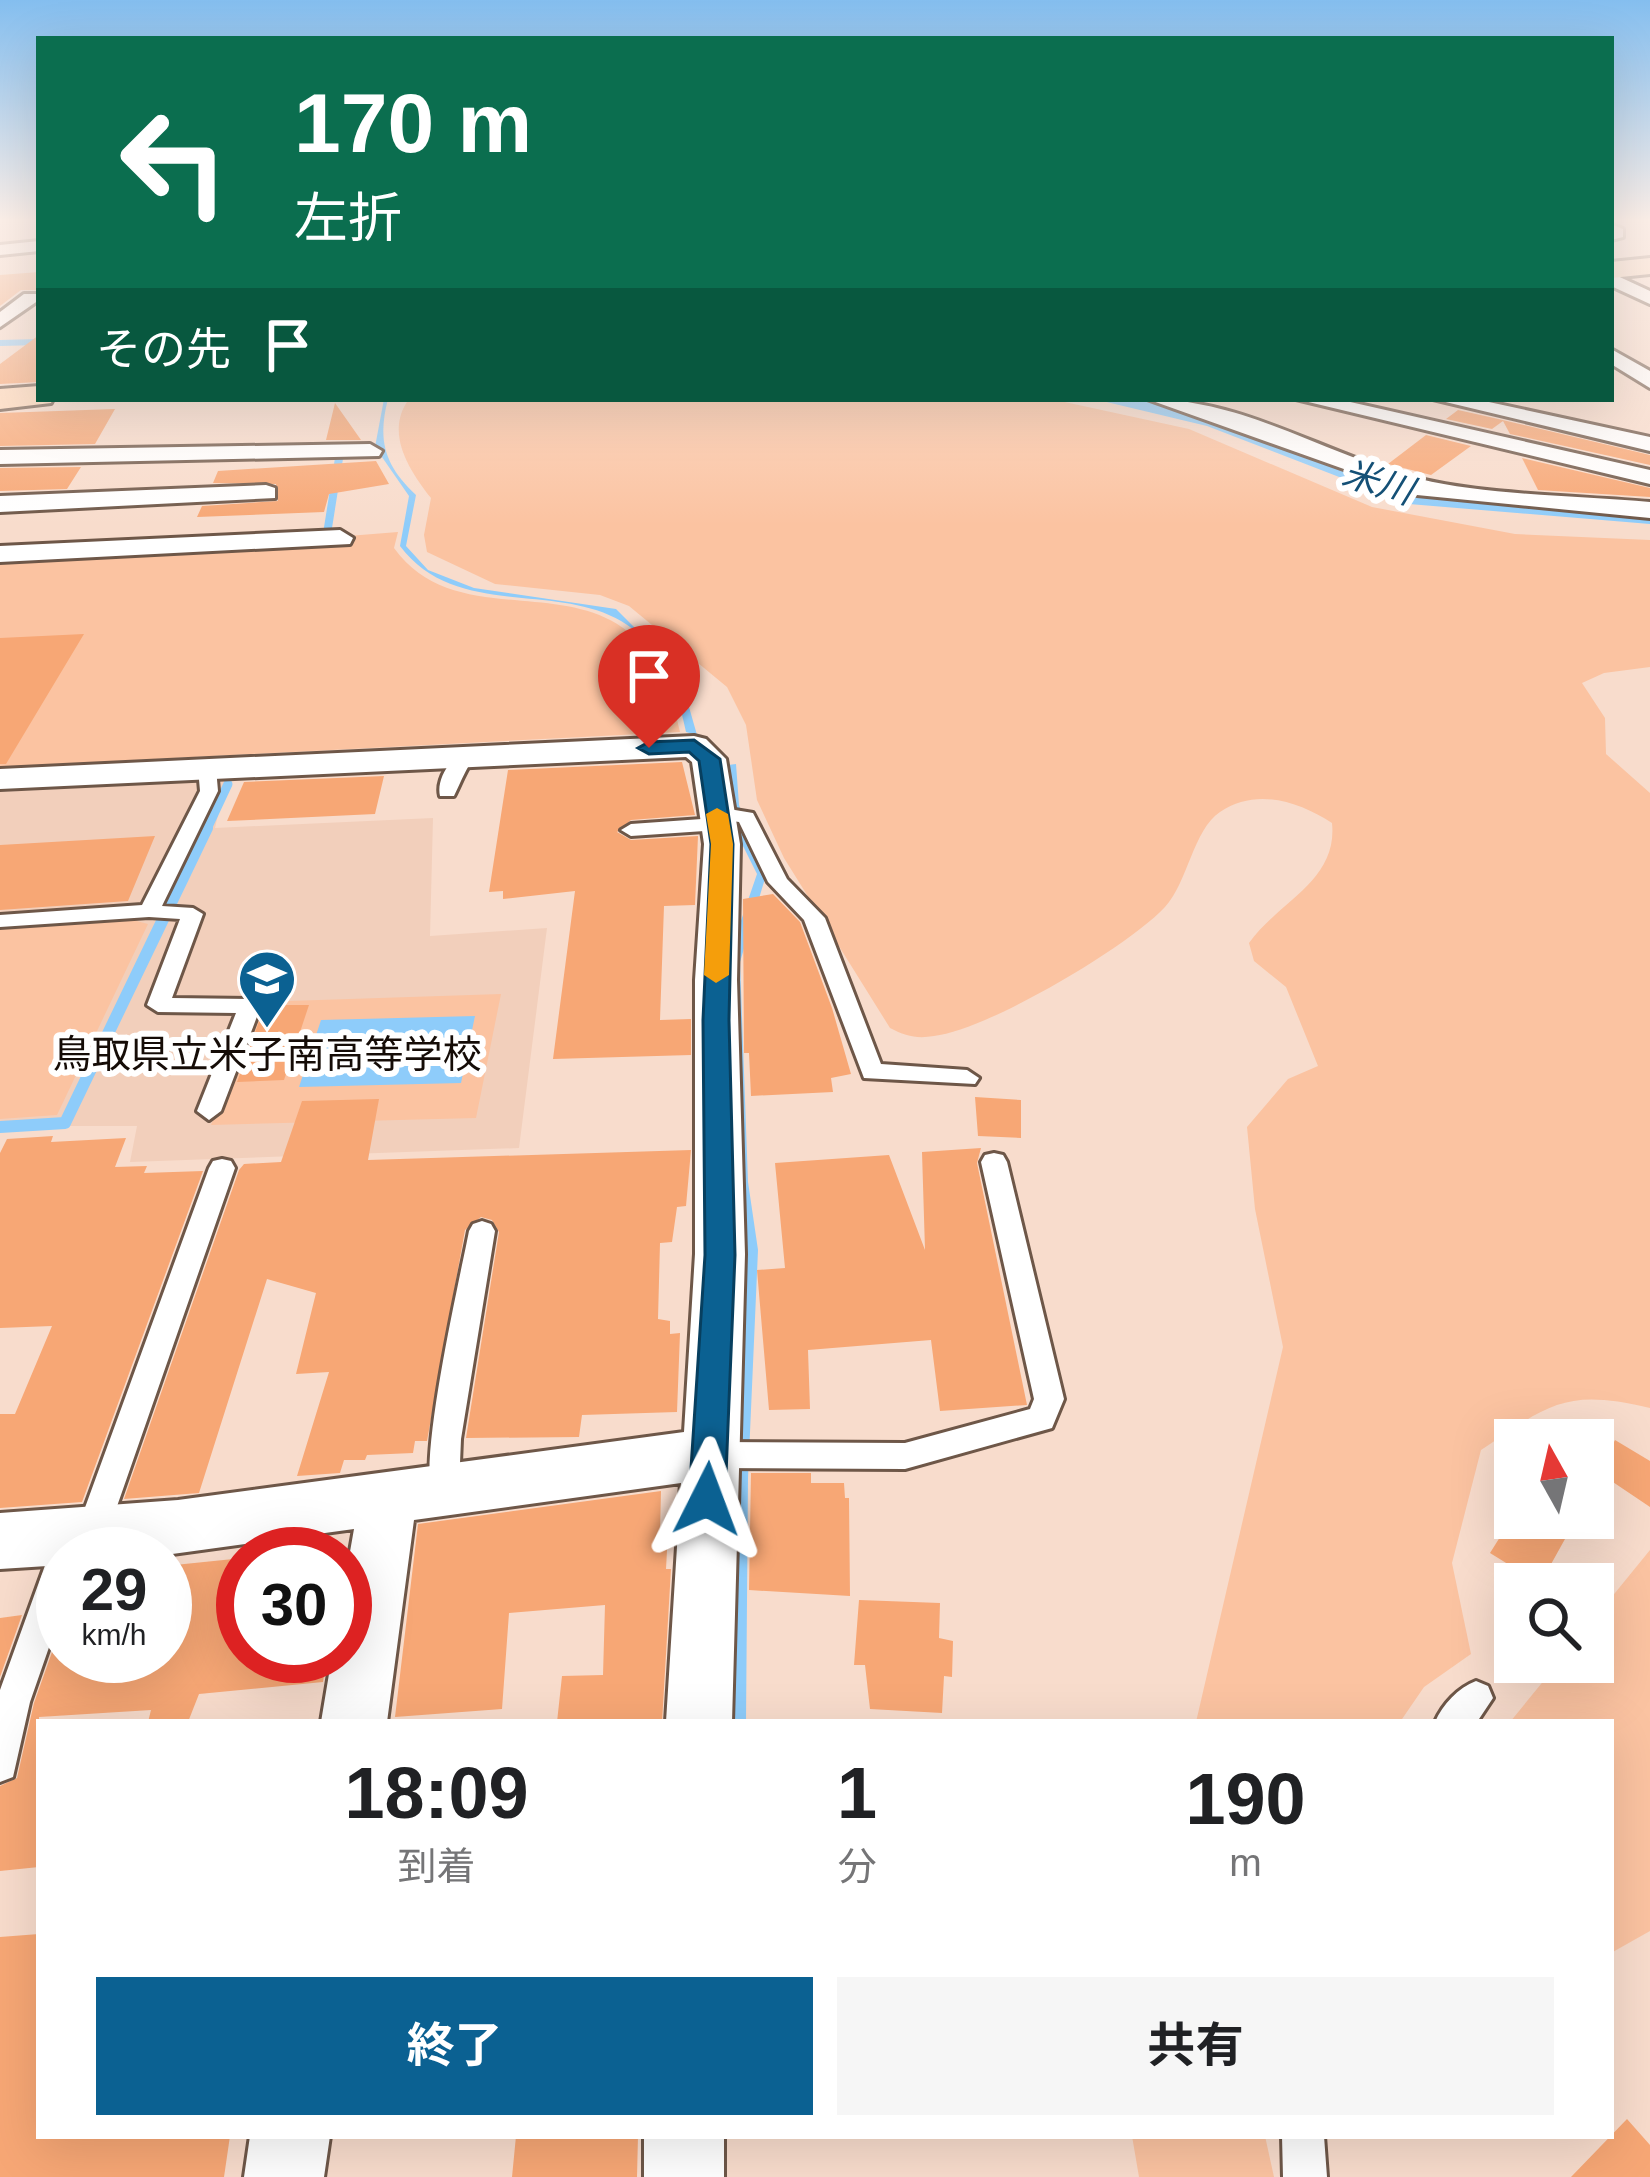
<!DOCTYPE html>
<html lang="ja">
<head>
<meta charset="utf-8">
<style>
	:root { --surface:#fff; --page:#f6f6f6; --text:#202124; --muted:#757577; --accent:#0b6192 }
	body { margin:0; font-family:Helvetica,"Noto Sans JP",sans-serif; background:var(--page); color:var(--text); height:100vh; display:flex; flex-direction:column; font-size:45px; white-space:nowrap }
	* { box-sizing:border-box; margin:0 }
	p { font-size:39px; color:var(--muted) }
	.icon { flex:none; width:66px; height:66px; fill:none; stroke:currentColor; stroke-width:2; stroke-linecap:round; stroke-linejoin:round }
	.map { position:relative; flex:1; overflow:hidden }
	.panel { position:absolute; left:36px; top:1719px; width:1578px; height:420px; display:flex; flex-direction:column; background:var(--surface); border-radius:0px; box-shadow:0 12px 48px #0002 }
	.panel>* { flex:none }
	.banner { position:absolute; left:36px; top:36px; width:1578px; height:366px; border-radius:0px; box-shadow:0 12px 48px #0002; background:#0b6e4f; color:#fff; overflow:hidden }
	.needle { width:78px; rotate:352deg }
	.fabs { position:absolute; left:1494px; top:1419px; display:grid; gap:24px }
	.fabs a { display:grid; place-items:center; width:120px; height:120px; border-radius:0px; background:var(--surface); box-shadow:0 12px 48px #0002; font-size:60px }
	.speed { position:absolute; left:36px; top:1527px; display:flex; gap:24px; font-size:60px; font-weight:700; text-align:center }
	.speed>* { display:grid; place-content:center; width:156px; height:156px; border-radius:50%; background:var(--surface); box-shadow:0 12px 48px #0002; line-height:1 }
	.speed small { font-size:30px; font-weight:400 }
	.speed .limit { border:18px solid #d22; background:#fff; color:#111 }
	.pin { position:absolute; display:grid; place-items:center; width:102px; height:102px; color:#fff; margin:-123px -51px; border-radius:50% 50% 50% 0; rotate:-45deg; box-shadow:0 0 12px #0007 }
	.pin .icon { rotate:45deg }
	.me { position:absolute; width:132px; margin:-66px; rotate:3deg; stroke-linejoin:round; filter:drop-shadow(0 0 9px #0008) }
	.turn { display:flex; align-items:center; gap:42px; height:252px; padding:0 60px; font-size:54px }
	.turn .icon { width:156px; height:156px; stroke-width:2.5 }
	.turn b { display:block; font-size:84px; line-height:102px }
	.then { display:flex; align-items:center; height:114px; padding:0 60px; background:#0003; gap:24px; font-size:45px }
	.eta { display:flex; justify-content:space-evenly; align-items:center; height:204px; text-align:center }
	.eta b { font-size:72px; font-weight:700; line-height:84px }
	.button { display:flex; gap:24px; margin-top:auto; padding:24px 60px }
	.button a { flex:1; height:138px; border-radius:0px; background:var(--accent); color:#fff; font-size:48px; font-weight:700; line-height:138px; text-align:center }
	.button a+a { background:var(--page); color:var(--text) }
	.map>svg:first-child { display:block }
	.built { fill:#f2cfbb }
	.green { fill:#fbc3a1 }
	.water { fill:#8eccfa }
	.lines { fill:none; stroke-linecap:round; stroke-linejoin:round }
	.stream-far3 { stroke:#8eccfa; stroke-width:6 }
	.stream-far2 { stroke:#8eccfa; stroke-width:8 }
	.stream-far1 { stroke:#8eccfa; stroke-width:9 }
	.stream { stroke:#8eccfa; stroke-width:12 }
	.building { fill:#f7a775 }
	.service-casing { stroke:#6e5748; stroke-width:6 }
	.minor-casing { stroke:#6e5748; stroke-width:6 }
	.secondary-casing { stroke:#6e5748; stroke-width:6 }
	.service { fill:#fff; fill-rule:evenodd }
	.minor { fill:#fff; fill-rule:evenodd }
	.secondary { fill:#fed9ba; fill-rule:evenodd }
	.route { fill:#0b6192; stroke:#073f5f; stroke-width:3 }
	.slow { fill:#f59e0b }
	.labels { text-anchor:middle; dominant-baseline:central; stroke-width:12; stroke-linejoin:round; paint-order:stroke }
	.far-water-label { font-size:36px; font-style:italic; fill:#145076; stroke:#fff }
	.poi-label { font-size:39px; fill:#150c07; stroke:#fff }
</style>
</head>
<body>
<div class="map">
<svg width="1650" height="2177" viewBox="0 0 1650 2177">
	<rect width="100%" height="100%" fill="#f8dccc"/>
	<!-- built -->
	<path class="built" d="M226 780 215 828 433 818 430 936 547 928 519 1148 130 1162 137 1126H0V792Z"/>
	<!-- green -->
	<path class="green" d="M409 399H1051L1189 429 1372 507 1515 534 1650 540V667L1604 673 1582 683 1605 718 1606 754 1650 793V1408C1566 1388 1549 1404 1481 1450L1452 1563 1471 1654 1424 1687 1400 1722H1196L1283 1347 1255 1209 1247 1127 1288 1079 1318 1066 1286 987 1254 961 1249 943C1279 901 1338 881 1332 823 1299 802 1257 787 1220 812 1193 830 1188 882 1165 907 1128 947 987 1030 934 1036 917 1039 905 1036 890 1028L784 858 757 800 746 725 727 687 629 606 600 595 495 584 427 552 424 535 431 498C410 471 384 433 409 399Z
		M398 532 394 548C471 655 639 528 680 732L0 767V559L344 545 348 536Z
		M133 920 148 924 57 1115 0 1119V929Z
		M501 994 476 1118 211 1125 258 1002Z
		M1650 1550V1931L1611 1953V1722H1510L1559 1662H1593V1620Z
		M1132 2136H1265L1274 2177H1139Z"/>
	<!-- water -->
	<path class="water" d="M384 399H388C377 441 385 466 416 495L406 546 428 570 474 588 616 609 679 672 697 735 686 732C648 528 479 651 400 546L409 496 375 447Z
		M1094 399H1145L1211 415 1417 493 1650 511V524L1409 504 1207 426Z
		M736 764 739 805 766 875 740 962 748 1182 758 1250 748 1478 746 1722H730L732 947 757 874 731 822 728 765Z
		M475 1016 461 1083 299 1087 321 1020Z"/>
	<g class="lines">
		<!-- stream-far3 -->
		<path class="stream-far3" d="M0 343 39 342"/>
		<!-- stream-far2 -->
		<path class="stream-far2" d="M327 534 340 452 354 450"/>
		<!-- stream-far1 -->
		<path class="stream-far1" d="M206 831 228 784"/>
		<!-- stream -->
		<path class="stream" d="M0 1127 65 1123 207 828"/>
	</g>
	<!-- building -->
	<path class="building" d="M39 272V290H21L0 306V275Z
		M39 335V382L0 384V364Z
		M335 403 361 440H326Z
		M115 409 95 444 0 446V413Z
		M1458 410 1494 418 1650 455V465L1510 434 1503 421 1492 429 1446 419Z
		M1426 435 1471 446 1431 475 1388 464Z
		M1522 458 1650 488V497L1538 490Z
		M376 461 389 484 329 494 324 512 197 517 202 506 278 501 276 484 213 483 218 471Z
		M81 467 67 489 0 491V468Z
		M84 634 6 764H0V638Z
		M682 762 695 815 631 820 617 832 631 840 698 836 695 905 664 906 660 1020 691 1019V1055L553 1059 575 891 503 899V891L489 892 508 770Z
		M384 776 375 814 227 821 244 782Z
		M155 836 128 901 0 910V845Z
		M773 894 800 922 832 1008 851 1074 831 1078 833 1092 751 1096 749 1053H744L743 899Z
		M265 1005H309L284 1080 237 1082Z
		M975 1097 1021 1100V1138L978 1136Z
		M379 1099 368 1160 691 1150 686 1206 677 1207 672 1242 660 1243 658 1319 670 1321V1334L680 1333 677 1412 582 1415 579 1437 466 1438 499 1232 492 1220 481 1217 465 1230 427 1441H415L413 1453 367 1455 365 1460H344L340 1473 297 1476 329 1372 296 1374 316 1293 267 1279 199 1493 124 1499 239 1170 244 1164 281 1162 302 1101Z
		M53 1136 51 1142 126 1138 115 1167 147 1166 144 1173 203 1171 82 1502 0 1508V1414H15L52 1326 0 1328V1153L7 1139Z
		M981 1148 977 1163 1027 1405 940 1411 931 1340 808 1350 810 1409 769 1410 757 1270 785 1268 775 1163 889 1155 925 1250 922 1152Z
		M1615 1440 1650 1461V1507L1598 1472Z
		M751 1473H811V1483H844L845 1498H849L850 1596 749 1590Z
		M661 1491 660 1533 668 1532 666 1569H671L662 1722H557L562 1676 603 1675 605 1605 509 1613 502 1709 395 1717 418 1524Z
		M1512 1518H1532L1565 1539 1540 1584 1490 1553Z
		M243 1558V1656H327L323 1682 199 1694 188 1722H148L151 1710 39 1717V1867L0 1871V1786L17 1778 34 1703 63 1621V1656H165V1566Z
		M859 1600 940 1603 939 1638 953 1641 952 1677 944 1676 942 1713 870 1709 865 1665H854Z
		M22 1615 0 1677V1618Z
		M39 1934V2136H230L224 2177H0V1937Z
		M1627 2119 1650 2145V2177H1571Z
		M516 2136H638L637 2177H512Z"/>
	<g class="lines">
		<defs>
			<path id="service" d="M466 751 475 756C465 770 461 782 454 796H440C436 780 450 757 466 751Z
				M207 762 216 768 218 791 162 906 193 908 203 914 172 998 250 999 261 1006 221 1111 209 1120 197 1111 236 1013 158 1012 147 1005 180 919 149 917 0 927V915L142 905 200 791 198 768Z
				M717 807 753 813 787 879 825 918 881 1064 967 1070 979 1078 975 1084 864 1078 804 920 768 882 739 822 726 820V828L719 830 631 836 621 830 631 824 716 818 707 813Z
				M994 1153 1003 1155 1007 1162 1064 1399 1052 1428 905 1469 711 1468 700 1464 696 1455 700 1446 711 1442 905 1443 1030 1409 1034 1399 981 1162 985 1155Z
				M222 1159 231 1161 235 1168 107 1535 102 1545 91 1550 80 1545 75 1535 209 1168 213 1161Z
				M482 1221 491 1224 495 1231 461 1439 459 1487 455 1497 444 1501 433 1497C417 1463 460 1278 469 1231L473 1224Z
				M63 1545 76 1554H63V1607L30 1702 13 1777 0 1782V1690L47 1560 52 1549Z
				M1476 1681 1488 1686 1493 1698 1477 1722H1435C1443 1704 1458 1688 1476 1681Z
				M1282 2136H1324L1327 2177H1283Z"/>
			<path id="minor" d="M1611 224 1623 229V237L1611 240Z
				M39 241V251L0 255V245Z
				M1611 273 1650 291V304L1611 286Z
				M24 294H38L39 300 0 327V312Z
				M1611 349 1650 371V388L1611 364Z
				M1147 399C1246 399 1327 456 1420 479 1484 495 1582 496 1650 502V518L1417 495Z
				M1296 399H1337L1650 470V484Z
				M1433 399H1475L1650 437V451Z
				M370 444 382 451 379 456 0 464V450Z
				M266 485 275 488V498L0 512V496Z
				M340 530 353 538 350 544 0 562V546Z
				M694 736 706 739 726 759 740 844 737 980 745 1254 732 1722H666L681 1483 414 1520 387 1722H321L332 1656H345V1580L354 1529 165 1555 63 1554V1565L0 1569V1513L178 1500 684 1432 695 1254V980L704 844 692 762 686 757 0 789V769Z
				M250 2136H330L324 2177H244Z
				M644 2136H724V2177H644Z"/>
			<path id="secondary" d="M1650 258V274L1611 278V262Z
				M39 386V399H53L51 403 0 409V389Z"/>
		</defs>
		<!-- service casing -->
		<use href="#service" class="service-casing"/>
		<!-- minor casing -->
		<use href="#minor" class="minor-casing"/>
		<!-- secondary casing -->
		<use href="#secondary" class="secondary-casing"/>
		<!-- service -->
		<use href="#service" class="service"/>
		<!-- minor -->
		<use href="#minor" class="minor"/>
		<!-- secondary -->
		<use href="#secondary" class="secondary"/>
	</g>
	<!-- sky -->
	<linearGradient id="sky" x2="0" y2="1"><stop stop-color="#84beef"/><stop offset="0.42" stop-color="#fcefe8"/><stop offset="1" stop-color="#fcefe8" stop-opacity="0"/></linearGradient>
	<rect width="1650" height="525" fill="url(#sky)"/>
	<!-- route -->
	<path class="route" d="M694 740 720 759 733 844 729 1020 735 1255 725 1499 719 1511 707 1515 694 1511 689 1499 705 1255 703 1020 711 844 699 761 689 752 649 754 638 748 649 742Z"/>
	<!-- slow -->
	<path class="slow" d="M717 808 728 814 733 844 729 975 716 983 704 975 711 844 706 814Z"/>
	<!-- icons -->
	<defs>
		<symbol id="school-pin" viewBox="-11 -11 22 30"><path d="M0 17L-7.5 6A9.5 9.5 0 1 1 7.5 6Z" fill="#0b6192" stroke="#fff"/><path d="M0-5L7-2L0 1L-7-2ZM-4 1L0 2.5L4 1V4Q0 6-4 4Z" fill="#fff"/></symbol>
	</defs>
	<g fill-rule="evenodd">
		<use href="#school-pin" x="234" y="946" width="66" height="90"/>
	</g>
	<g class="labels">
		<!-- far-water labels -->
		<g class="far-water-label">
			<text transform="translate(1378 482) rotate(17)">米川</text>
		</g>
		<!-- poi labels -->
		<g class="poi-label">
			<text x="267" y="1054">鳥取県立米子南高等学校</text>
		</g>
	</g>
</svg>
<div class="fabs">
<a><svg class="needle" viewBox="-14 -14 28 28"><path d="M0-13l5 13h-10z" fill="#e53935"/><path d="M0 13l5-13h-10z" fill="#757577"/></svg></a>
<a><svg class="icon" aria-label="search" viewBox="0 0 24 24"><circle cx="10" cy="10" r="6"/><path d="M15 15l6 6"/></svg></a>
</div>
<div class="speed"><div>29<small>km/h</small></div><div class="limit">30</div></div>
<div class="pin" style="left:649px;top:748px;background:#d93025"><svg class="icon" aria-label="arrive" viewBox="0 0 24 24"><path d="M6 21V4h12l-3 4 3 4H6"/></svg></div>
<svg class="me" style="left:707px;top:1499px" viewBox="-20 -20 40 40"><path d="M0-17L14 15 0 8-14 15z" fill="#0b6192" stroke="#fff" stroke-width="4"/></svg>
<div class="banner">
<div class="turn"><svg class="icon" aria-label="left" viewBox="0 0 24 24"><path d="M17 20v-9H6M10 6l-5 5 5 5"/></svg><div><b>170 m</b>左折</div></div>
<div class="then">その先<svg class="icon" aria-label="arrive" viewBox="0 0 24 24"><path d="M6 21V4h12l-3 4 3 4H6"/></svg></div>
</div>
<section class="panel">
<div class="eta">
<div><b>18:09</b><p>到着</p></div>
<div><b>1</b><p>分</p></div>
<div><b>190</b><p>m</p></div>
</div>
<div class="button"><a>終了</a><a>共有</a></div>
</section>
</div>
</body>
</html>
